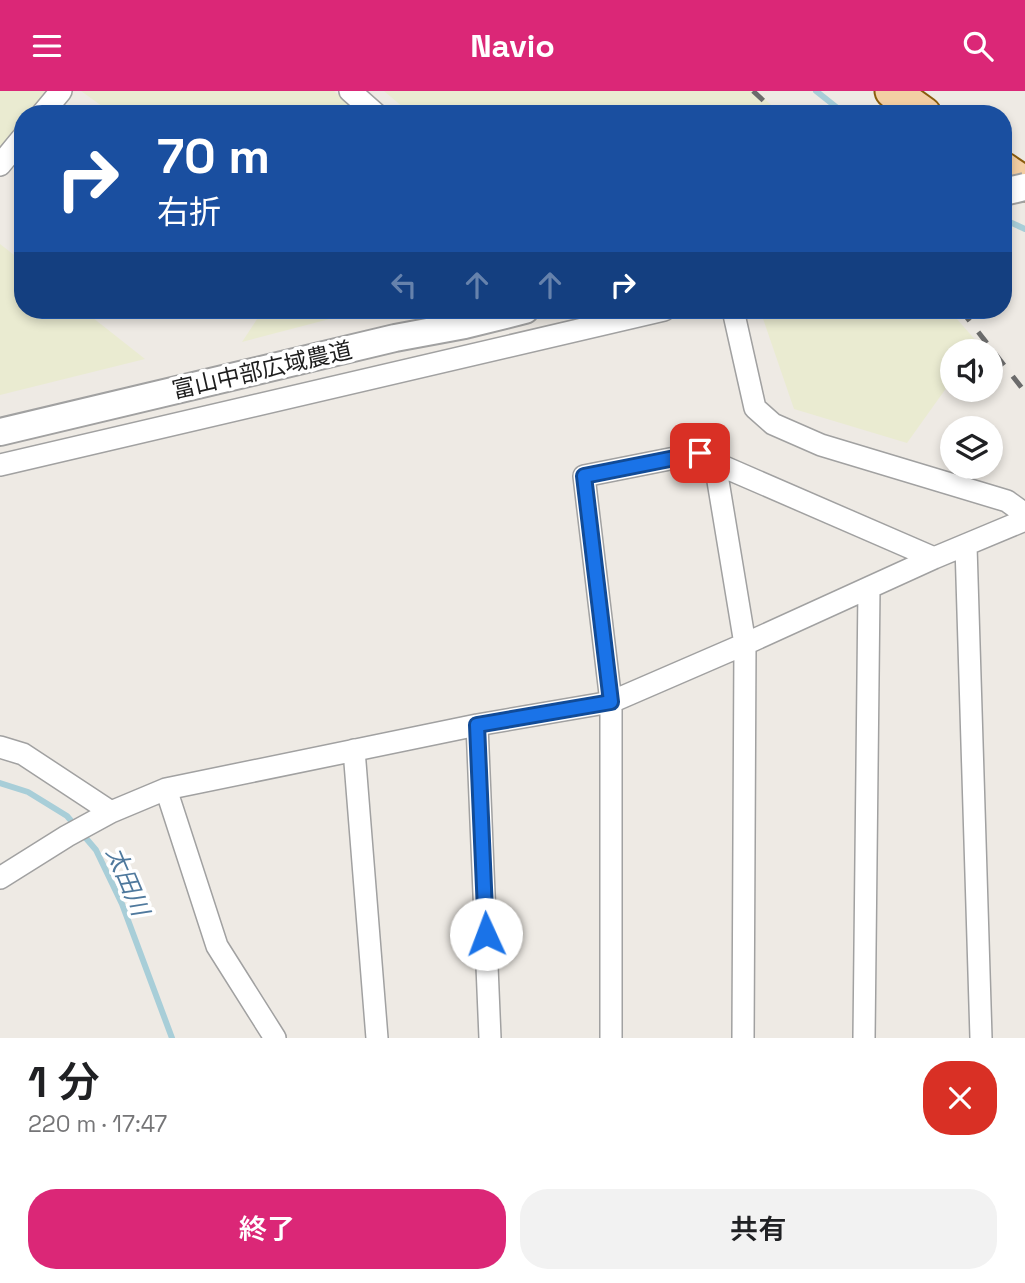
<!DOCTYPE html>
<html lang="ja">
<head>
<meta charset="utf-8">
<style>
	:root { --surface:#fff; --page:#f2f2f2; --text:#202124; --muted:#757577; --accent:#db2777 }
	body { margin:0; font-family:"Space Grotesk","Noto Sans JP",sans-serif; background:var(--page); color:var(--text); height:100vh; display:flex; flex-direction:column; font-size:26px; white-space:nowrap }
	* { box-sizing:border-box; margin:0 }
	p { font-size:23px; color:var(--muted) }
	.icon { flex:none; width:38px; height:38px; fill:none; stroke:currentColor; stroke-width:2; stroke-linecap:round; stroke-linejoin:round }
	.map { position:relative; height:947px; overflow:hidden }
	.drawer { display:flex; flex-direction:column; background:var(--surface); flex:1 }
	.drawer>* { flex:none }
	.top-card { position:absolute; left:14px; top:14px; width:998px; height:214px; border-radius:28px; box-shadow:0 4px 10px #0003; background:#1a4fa0; color:#fff; overflow:hidden }
	.tools { position:absolute; left:940px; top:248px; display:grid; gap:14px }
	.tools a { display:grid; place-items:center; width:63px; height:63px; border-radius:50%; background:var(--surface); box-shadow:0 4px 10px #0003; font-size:35px }
	.pin { position:absolute; display:grid; place-items:center; width:60px; height:60px; color:#fff; margin:-30px; border-radius:14px; box-shadow:0 4px 10px #0006 }
	.me { position:absolute; width:77px; margin:-38px; rotate:358deg; stroke-linejoin:round; filter:drop-shadow(0 0 5px #0008) }
	.turn { display:flex; align-items:center; gap:24px; height:147px; padding:0 28px; font-size:32px }
	.turn .icon { width:91px; height:91px; stroke-width:2.5 }
	.turn b { display:block; font-size:49px; line-height:60px }
	.lanes { display:flex; align-items:center; height:66px; padding:0 28px; background:#0003; justify-content:center; gap:35px; direction:ltr }
	.lanes .off { opacity:.35 }
	.round { display:grid; place-items:center; flex:none; width:74px; height:74px; border-radius:28px; background:var(--page) }
	.overview { display:flex; align-items:center; justify-content:space-between; height:119px; padding:0 28px }
	h1 { font-size:42px; font-weight:600; line-height:52px }
	.cta { display:flex; gap:14px; margin-top:auto; padding:14px 28px }
	.cta a { flex:1; height:80px; border-radius:28px; background:var(--accent); color:#fff; font-size:28px; font-weight:600; line-height:80px; text-align:center }
	.cta a+a { background:var(--page); color:var(--text) }
	header { display:flex; justify-content:space-between; align-items:center; height:91px; padding:0 28px; background:var(--accent); color:#fff; font-size:32px; font-weight:600 }
	.map>svg:first-child { display:block }
	.farmland { fill:#eaebd1 }
	.lines { fill:none; stroke-linecap:round; stroke-linejoin:round }
	.stream { stroke:#a8ced8; stroke-width:6 }
	.minor-casing { stroke:#a1a1a1; stroke-width:24 }
	.tertiary-casing { stroke:#a1a1a1; stroke-width:30 }
	.primary-casing { stroke:#8a5c0d; stroke-width:37 }
	.minor { stroke:#fff; stroke-width:21 }
	.tertiary { stroke:#fff; stroke-width:26 }
	.primary { stroke:#f3cea3; stroke-width:33 }
	.rail { stroke:#6b6b6b; stroke-width:5; stroke-dasharray:14 14; stroke-linecap:butt }
	.tertiary-bridge-casing { stroke:#a1a1a1; stroke-width:30; stroke-linecap:butt }
	.tertiary-bridge { stroke:#fff; stroke-width:26 }
	.route-casing { stroke:#114b97; stroke-width:18 }
	.route { stroke:#1a73e8; stroke-width:12 }
	.labels { text-anchor:middle; dominant-baseline:central; stroke-width:7; stroke-linejoin:round; paint-order:stroke }
	.street-label { font-size:23px; fill:#1d1d1d; stroke:#fff }
	.water-label { font-size:24px; font-style:italic; fill:#4f799d; stroke:#fff }
</style>
</head>
<body>
<header><svg class="icon" aria-label="menu" viewBox="0 0 24 24"><path d="M4 6h16M4 12h16M4 18h16"/></svg>Navio<svg class="icon" aria-label="search" viewBox="0 0 24 24"><circle cx="10" cy="10" r="6"/><path d="M15 15l6 6"/></svg></header>
<div class="map">
<svg width="1025" height="947" viewBox="0 0 1025 947">
	<rect width="100%" height="100%" fill="#eeeae4"/>
	<!-- farmland -->
	<path class="farmland" d="M0 0H59L38 23H23V39L0 63Z
		M81 0H334L359 23H113Z
		M384 0H756L781 23H411Z
		M0 153 23 171V219H83L145 268 0 304Z
		M263 219H364L242 251Z
		M760 219H949L978 252 972 261H952V289L907 352 794 318Z"/>
	<g class="lines">
		<!-- stream -->
		<path class="stream" d="M816 0 845 23
			M1003 128 1025 138
			M0 692 28 701 67 725 96 759 122 813 172 947"/>
		<defs>
			<path id="minor" d="M350 0 376 23
				M42 23 61 0
				M0 74 23 46
				M733 219 755 317 773 333 821 354 1007 410 1025 423
				M715 372 745 553 743 947
				M0 374 664 219
				M966 455 981 947
				M477 634 490 947
				M0 656 23 663 111 721
				M354 659 377 947
				M166 698 217 855 275 947
				M0 787 67 745 111 721 166 698 477 634 611 611 745 553 934 467 1025 429
				M611 947V611L584 385 700 362 715 372 934 467
				M864 947 869 497"/>
			<path id="tertiary" d="M0 341 395 247 465 234 525 219"/>
			<path id="primary" d="M892 0 924 23
				M1003 78 1025 93"/>
		</defs>
		<!-- minor casing -->
		<use href="#minor" class="minor-casing"/>
		<!-- tertiary casing -->
		<use href="#tertiary" class="tertiary-casing"/>
		<!-- primary casing -->
		<use href="#primary" class="primary-casing"/>
		<!-- minor -->
		<use href="#minor" class="minor"/>
		<!-- tertiary -->
		<use href="#tertiary" class="tertiary"/>
		<!-- primary -->
		<use href="#primary" class="primary"/>
		<!-- rail -->
		<path class="rail" d="M753 0 778 23
			M961 219 1025 301"/>
		<defs>
			<path id="tertiary-bridge" d="M1003 101 1025 96"/>
		</defs>
		<!-- tertiary-bridge casing -->
		<use href="#tertiary-bridge" class="tertiary-bridge-casing"/>
		<!-- tertiary-bridge -->
		<use href="#tertiary-bridge" class="tertiary-bridge"/>
	</g>
	<g class="lines">
		<defs>
			<path id="route" d="M486 843 477 634 611 611 584 385 700 362"/>
		</defs>
		<!-- route casing -->
		<use href="#route" class="route-casing"/>
		<!-- route -->
		<use href="#route" class="route"/>
	</g>
	<g class="labels">
		<!-- street labels -->
		<g class="street-label">
			<text transform="translate(262 279) rotate(-13)">富山中部広域農道</text>
		</g>
		<!-- water labels -->
		<g class="water-label">
			<text transform="translate(128 790) rotate(67)">太田川</text>
		</g>
	</g>
</svg>
<div class="tools">
<a><svg class="icon" aria-label="sound" viewBox="0 0 24 24"><path d="M4 9h4l5-4v14l-5-4H4zM17 9q2 3 0 6"/></svg></a>
<a><svg class="icon" aria-label="layers" viewBox="0 0 24 24"><path d="M12 4l9 5-9 5-9-5zM3 14l9 5 9-5"/></svg></a>
</div>
<div class="pin" style="left:700px;top:362px;background:#d93025"><svg class="icon" aria-label="arrive" viewBox="0 0 24 24"><path d="M6 21V4h12l-3 4 3 4H6"/></svg></div>
<svg class="me" style="left:486px;top:843px" viewBox="-20 -20 40 40"><circle r="19" fill="#fff"/><path d="M0-13L10 11 0 6-10 11z" fill="#1a73e8"/></svg>
<div class="top-card">
<div class="turn"><svg class="icon" aria-label="right" viewBox="0 0 24 24"><path d="M7 20v-9h11M14 6l5 5-5 5"/></svg><div><b>70 m</b>右折</div></div>
<div class="lanes"><svg class="icon off" aria-label="left" viewBox="0 0 24 24"><path d="M17 20v-9H6M10 6l-5 5 5 5"/></svg><svg class="icon off" aria-label="ahead" viewBox="0 0 24 24"><path d="M12 20V5M6 11l6-6 6 6"/></svg><svg class="icon off" aria-label="ahead" viewBox="0 0 24 24"><path d="M12 20V5M6 11l6-6 6 6"/></svg><svg class="icon" aria-label="right" viewBox="0 0 24 24"><path d="M7 20v-9h11M14 6l5 5-5 5"/></svg></div>
</div>
</div>
<section class="drawer">
<div class="overview"><div><h1>1 分</h1><p>220 m · 17:47</p></div><a class="round" style="background:#d93025;color:#fff"><svg class="icon" aria-label="close" viewBox="0 0 24 24"><path d="M6 6l12 12M18 6L6 18"/></svg></a></div>
<div class="cta"><a>終了</a><a>共有</a></div>
</section>
</body>
</html>
